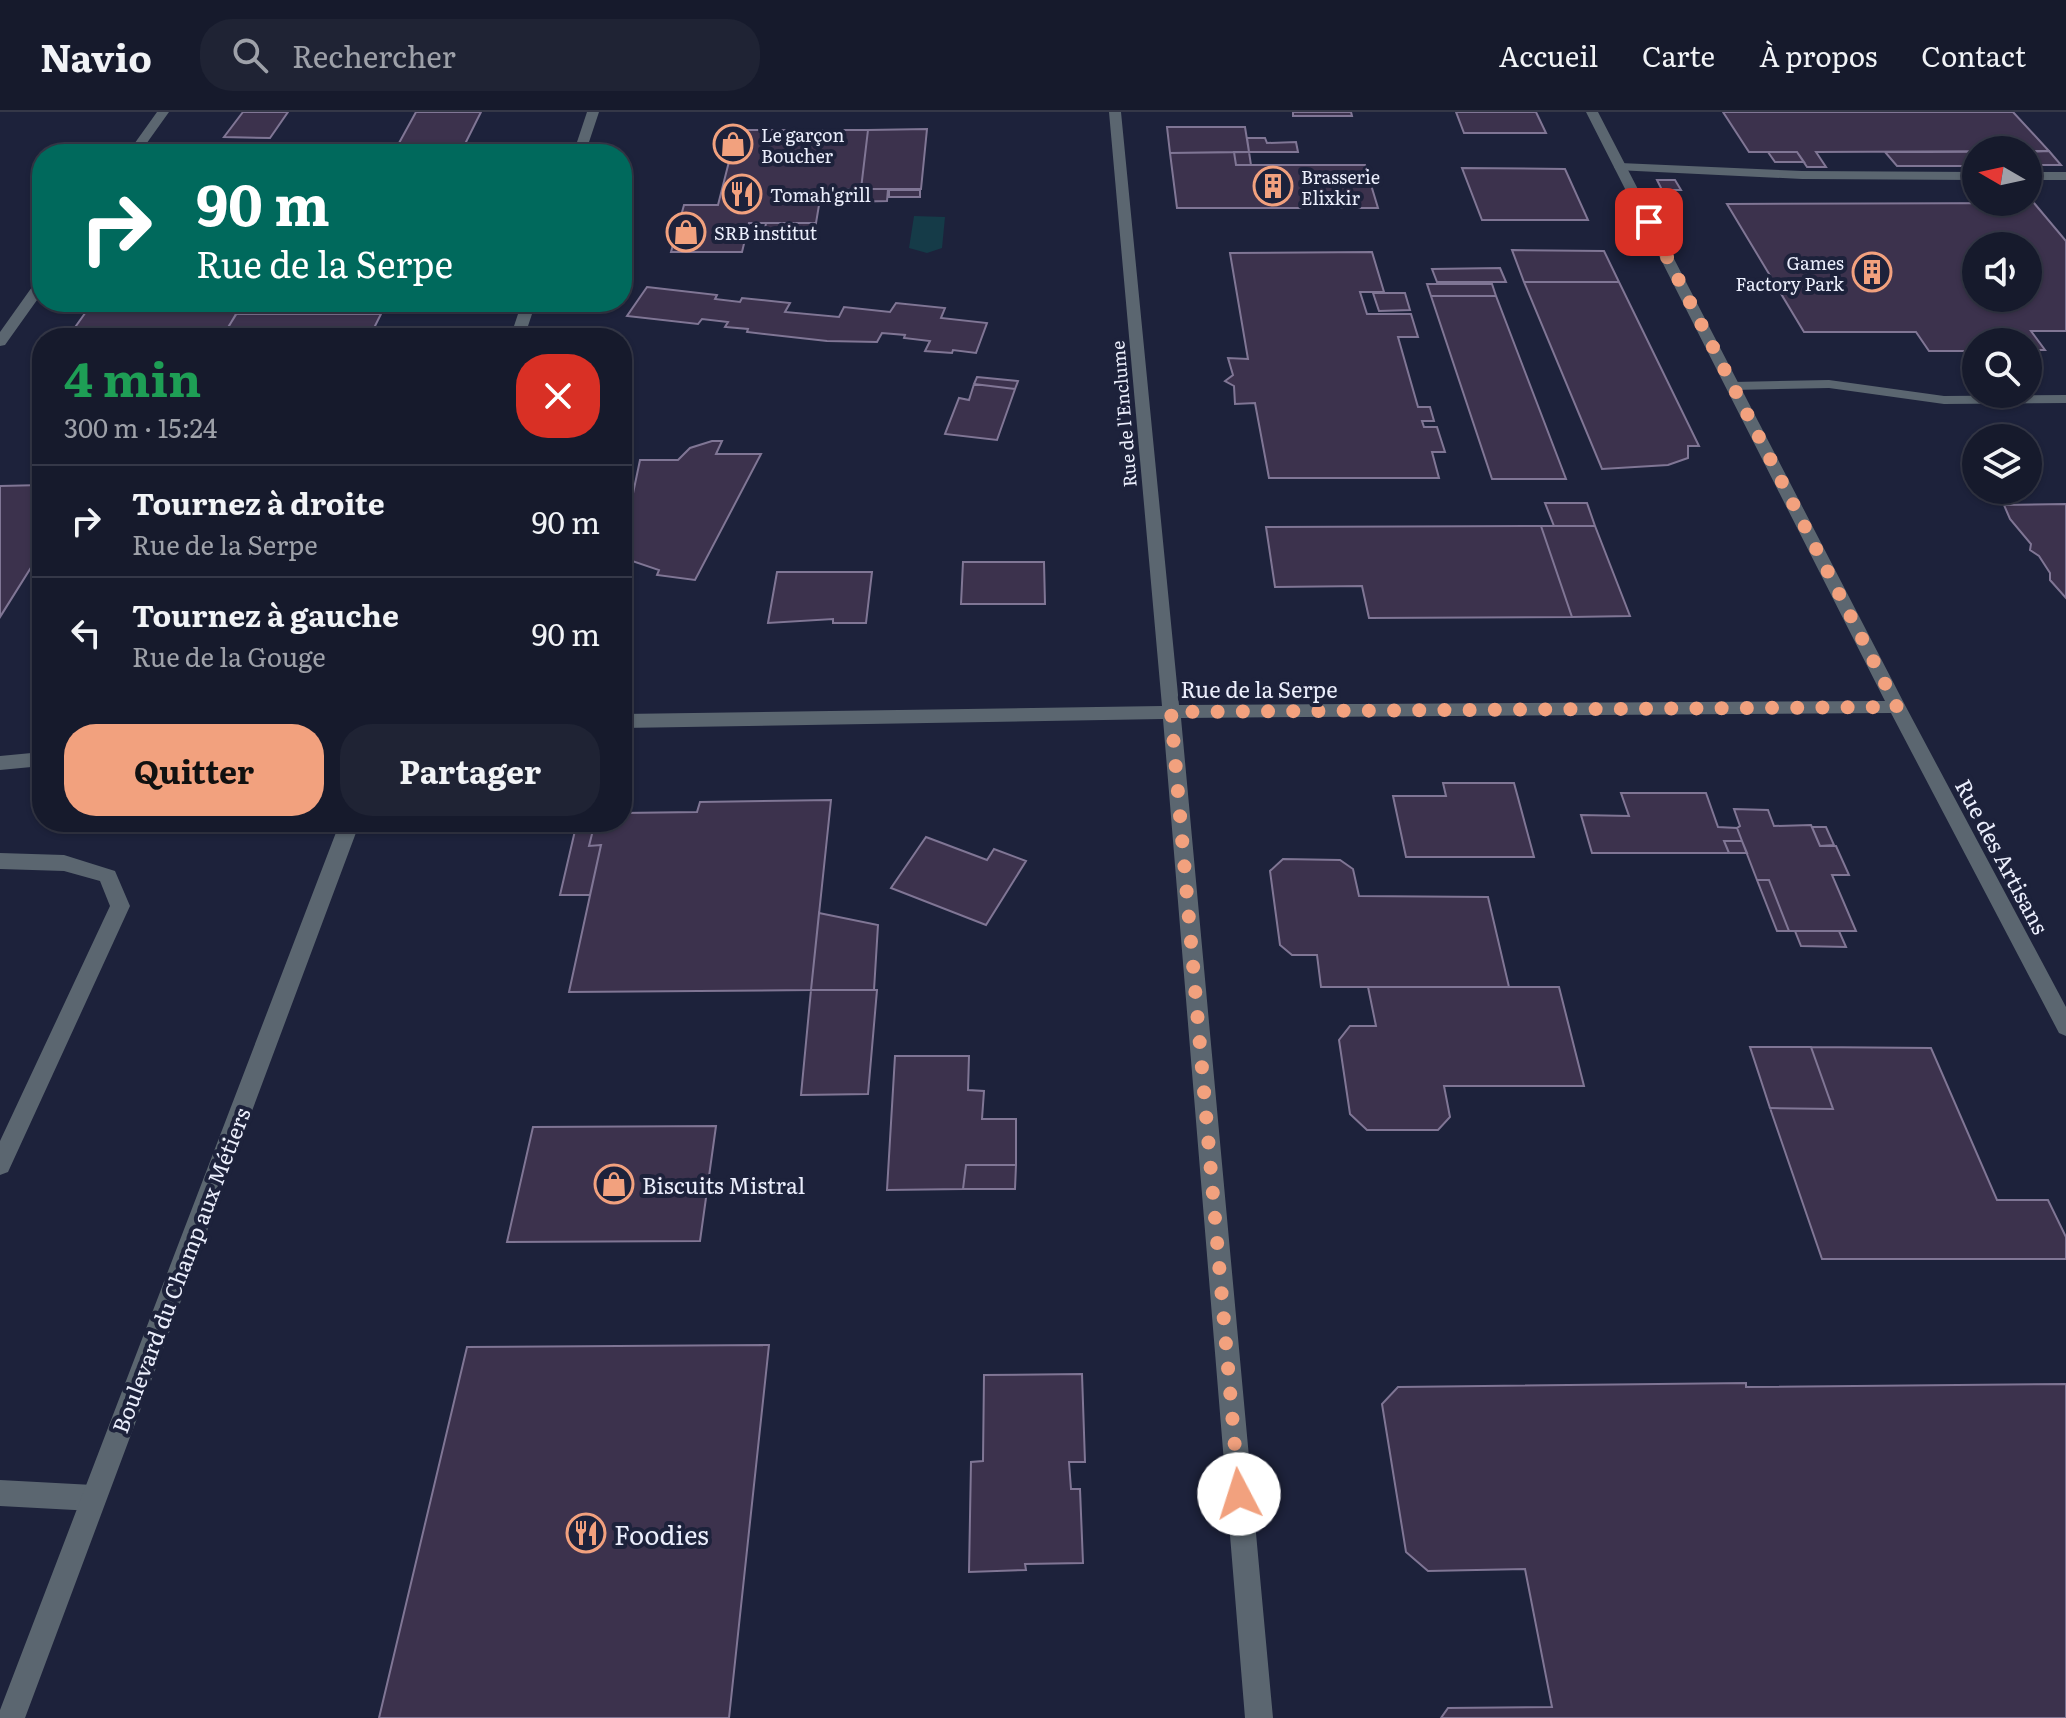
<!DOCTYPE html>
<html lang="fr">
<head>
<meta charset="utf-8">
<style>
	:root { --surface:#161a2c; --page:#1f2334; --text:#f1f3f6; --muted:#9ea1a9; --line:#353848; --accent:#f2a17e }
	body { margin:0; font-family:Literata,serif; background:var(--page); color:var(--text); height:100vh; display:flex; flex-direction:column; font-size:30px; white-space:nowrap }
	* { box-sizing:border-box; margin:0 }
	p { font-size:26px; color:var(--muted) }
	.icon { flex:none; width:44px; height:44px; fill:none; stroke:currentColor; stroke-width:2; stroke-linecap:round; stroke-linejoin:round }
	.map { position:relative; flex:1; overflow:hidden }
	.panel { position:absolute; left:32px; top:216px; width:600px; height:504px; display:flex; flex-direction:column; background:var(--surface); border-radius:32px; box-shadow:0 2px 6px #0004,0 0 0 2px var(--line) }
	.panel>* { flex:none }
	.guide { position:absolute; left:32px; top:32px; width:600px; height:168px; border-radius:32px; box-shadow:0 2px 6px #0004,0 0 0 2px var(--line); background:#00695c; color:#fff; overflow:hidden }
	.needle { width:52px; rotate:279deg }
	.buttons { position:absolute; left:1962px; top:24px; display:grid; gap:16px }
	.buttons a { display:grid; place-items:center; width:80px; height:80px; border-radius:50%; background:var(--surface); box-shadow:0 2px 6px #0004,0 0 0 2px var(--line); font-size:40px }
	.pin { position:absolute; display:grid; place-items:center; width:68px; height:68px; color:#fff; margin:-34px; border-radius:16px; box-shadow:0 4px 12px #0006 }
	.me { position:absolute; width:88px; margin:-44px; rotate:355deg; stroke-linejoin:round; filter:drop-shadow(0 0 6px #0008) }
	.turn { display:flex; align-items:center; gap:28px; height:168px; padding:0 32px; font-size:36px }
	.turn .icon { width:104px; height:104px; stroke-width:2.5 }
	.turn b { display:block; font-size:56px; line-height:68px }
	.round { display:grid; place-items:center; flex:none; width:84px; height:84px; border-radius:32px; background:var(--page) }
	.head { display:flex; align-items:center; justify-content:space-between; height:136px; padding:0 32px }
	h1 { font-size:48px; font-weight:700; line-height:60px; color:#1e9e55 }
	.button { display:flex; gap:16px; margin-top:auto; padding:16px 32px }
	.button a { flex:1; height:92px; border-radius:32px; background:var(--accent); color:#111; font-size:32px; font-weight:700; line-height:92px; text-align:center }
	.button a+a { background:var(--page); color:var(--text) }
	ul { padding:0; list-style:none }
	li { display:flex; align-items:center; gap:24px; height:112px; padding:0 32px; border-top:2px solid var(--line) }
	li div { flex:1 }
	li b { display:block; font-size:30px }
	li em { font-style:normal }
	header { display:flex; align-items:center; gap:48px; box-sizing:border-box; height:112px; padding:0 40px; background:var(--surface); border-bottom:2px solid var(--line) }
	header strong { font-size:38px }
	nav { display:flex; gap:44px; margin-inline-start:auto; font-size:28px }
	.search { width:560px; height:72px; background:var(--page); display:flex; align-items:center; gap:20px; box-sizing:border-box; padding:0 28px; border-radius:32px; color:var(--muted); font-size:30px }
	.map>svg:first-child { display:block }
	.water { fill:#153b48 }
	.building { fill:#3c324d; stroke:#807695; stroke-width:2; fill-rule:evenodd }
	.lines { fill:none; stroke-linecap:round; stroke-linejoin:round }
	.lane { fill:#5b6670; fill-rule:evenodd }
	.street { fill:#5b6670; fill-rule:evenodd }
	.route { stroke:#f2a17e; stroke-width:14; stroke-dasharray:0 25.2 }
	.labels { text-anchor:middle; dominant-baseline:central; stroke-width:8; stroke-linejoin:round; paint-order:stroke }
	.far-poi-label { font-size:18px; fill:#ebeefc; stroke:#1d223b; text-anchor:start }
	.far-street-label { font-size:18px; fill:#ebeefc; stroke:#1d223b }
	.street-label { font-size:22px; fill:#ebeefc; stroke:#1d223b }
	.poi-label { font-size:22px; fill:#ebeefc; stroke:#1d223b; text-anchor:start }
	.near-poi-label { font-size:26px; fill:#ebeefc; stroke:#1d223b; text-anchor:start }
</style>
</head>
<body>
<header>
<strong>Navio</strong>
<div class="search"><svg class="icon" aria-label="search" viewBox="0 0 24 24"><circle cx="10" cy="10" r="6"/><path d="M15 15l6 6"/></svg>Rechercher</div>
<nav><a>Accueil</a><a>Carte</a><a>À propos</a><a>Contact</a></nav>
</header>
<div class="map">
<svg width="2066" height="1606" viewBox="0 0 2066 1606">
	<rect width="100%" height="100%" fill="#1d223b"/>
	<!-- water -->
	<path class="water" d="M914 104 945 105 942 136 927 141 909 136Z"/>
	<!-- building -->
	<path class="building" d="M243 0H288L270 26 224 25Z
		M416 0H481L460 42H393Z
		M1293 0H1351L1352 4H1293Z
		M1456 0H1536L1546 21H1464Z
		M1723 0H2013L2049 39 1816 40 1826 55H1807L1797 40H1749Z
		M1167 15H1245L1249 40 1170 41Z
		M927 17 921 77H861L868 18Z
		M737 18H868L861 77H822L820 89H844L843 93H819L816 111H749L742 140H671L684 93H718Z
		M1247 26H1265L1267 31 1296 30 1298 40H1249Z
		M261 32H315L309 42H253Z
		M2049 39 2061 53H2028V40Z
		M1234 40H1249L1251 53H1236Z
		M1234 40 1236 53H1365L1378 96H1177L1170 41Z
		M1768 40H1797L1804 50H1775Z
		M1885 40H1976V54H1897Z
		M1462 56 1565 57 1588 108H1482Z
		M1657 68H1675L1681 78H1662Z
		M822 77H888L887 89 843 90 820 89Z
		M889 78H920V85H889Z
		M2034 91 2066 129V219H2031L2045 238H2028V230H1976V239H1929L1916 220H1804L1727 92ZM1976 134H2028V186H1976Z
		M766 111H816L813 127H763Z
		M1512 138 1604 139 1619 170H1524Z
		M1372 140 1384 180H1360L1367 202H1411L1418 225H1398L1418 295H1430L1434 309H1422L1424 315H1437L1445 340H1432L1439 366H1269L1255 291 1235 292 1234 274 1225 269 1233 263 1228 246 1248 247 1230 141Z
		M1500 156 1506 170H1437L1432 157Z
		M1524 170H1619L1699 334H1688V346L1668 353 1602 357Z
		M1427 172H1492L1496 184H1431Z
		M647 175 717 183 715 187 740 190 742 186 790 191 785 200 839 205 844 195 890 200 896 191 945 196 941 206 987 211 976 241 953 238 952 241 925 239 930 229 904 226 905 223 882 221 877 230 827 229 747 220 748 217 725 215 728 210 702 207 698 212 627 204Z
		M1373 181H1405L1410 198 1379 199Z
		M1431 184H1496L1566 367H1492Z
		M93 190H244L225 220 71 221Z
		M244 190H386L381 202H236Z
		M236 202H381L369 226H222Z
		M977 265 1018 269 1015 277 974 272Z
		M974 272 1015 277 997 328 945 322 959 286 969 288Z
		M712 329H722L716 342H761L695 468 657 463 659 458 632 449 622 434 640 348H678L690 336Z
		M42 373V438L0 505V374Z
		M1545 391H1587L1595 414H1554Z
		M2066 392V486L2050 468V461L2039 444 2030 438 2031 432 2010 407 2004 393Z
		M1541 414H1595L1630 504 1572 505Z
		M1541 414 1572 505 1369 506 1362 474 1275 475 1266 415Z
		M963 450H1044L1045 492H961Z
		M777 460H872L866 511H833V507L768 511Z
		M1443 671H1514L1534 745H1406L1393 684H1446Z
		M1621 681H1706L1718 715 1737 716 1742 729H1724L1729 741H1592L1581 703 1629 704Z
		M831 688 811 878 569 880 601 733 589 734 595 710H622V701L697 700 700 690Z
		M1734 697 1768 698 1774 714 1811 713 1820 734H1836L1849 763H1832L1856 819H1789L1769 768H1757L1737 716 1740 714Z
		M577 710H595L589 734 601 733 590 783H560Z
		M1812 715H1826L1834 733 1820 734Z
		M926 725 987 748 994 737 1026 749 986 813 891 776Z
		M1724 729H1742L1747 741H1729Z
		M1283 747 1340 748 1353 757 1359 784 1488 785 1509 875H1321L1317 843H1292L1280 833 1270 759Z
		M1757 768H1769L1789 819H1777Z
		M819 801 878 813 874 878H811Z
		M1795 819H1839L1846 835 1801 834Z
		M1368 875H1559L1584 974H1444L1450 1005 1438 1018H1367L1350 1002 1339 928 1350 914H1376Z
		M811 878H877L868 982 801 983Z
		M1750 935H1811L1833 997 1770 996Z
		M1811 935 1931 936 1997 1088H2048L2066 1125V1147H1822L1770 996 1833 997Z
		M895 944H969L968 978 984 979 982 1007H1016V1053H966L963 1077 887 1078Z
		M716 1014 700 1129 507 1130 533 1015Z
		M966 1053H1016L1015 1077H963Z
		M769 1233 729 1606H379L467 1235Z
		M1082 1262 1085 1350H1069L1071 1377H1080L1083 1451 1025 1452 1026 1458 969 1460 971 1350 983 1349 984 1263Z
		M1746 1271V1275L2066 1272V1606H1441L1448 1596 1552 1595 1525 1457 1428 1459 1406 1440 1382 1292 1398 1275Z"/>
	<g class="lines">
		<!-- lane -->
		<path class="lane" d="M1620 51 1802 59 1976 60V68L1802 67 1616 58 1614 55Z
			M2028 60H2066V68H2028Z
			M1829 268 1944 284 2066 283V291L1944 292 1829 276 1733 278 1726 274 1733 270Z
			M0 741 64 743 115 759 130 794 8 1060 0 1063V1029L110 794 100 769 64 759 0 757Z
			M0 1368 93 1373 102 1377 106 1386 102 1395 93 1399 0 1394Z"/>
		<!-- street -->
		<path class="street" d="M157 0H169L139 42H127Z
			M587 0H599L585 42H573Z
			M1109 0H1121L1179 593 1885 589 1586 0H1598L1906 595 2066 895V924L2059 921 1891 601 1181 606 1273 1606H1245L1163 607 622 616V602L1162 594Z
			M42 167V181L5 233 0 234V220L37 168Z
			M522 190H536L524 226H510Z
			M42 640V654L0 658V644Z
			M340 710H360L25 1606H0V1598Z"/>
	</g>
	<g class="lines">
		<!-- route -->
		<path class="route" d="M1239 1382 1171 600 1897 595 1649 110"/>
	</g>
	<!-- icons -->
	<defs>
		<symbol id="shop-ring" viewBox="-11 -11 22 22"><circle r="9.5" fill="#1d223b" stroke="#f2a17e" stroke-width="1.5"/><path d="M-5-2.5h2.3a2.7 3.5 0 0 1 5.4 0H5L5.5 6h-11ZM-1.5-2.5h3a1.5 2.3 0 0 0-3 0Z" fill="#f2a17e"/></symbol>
		<symbol id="building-ring" viewBox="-11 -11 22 22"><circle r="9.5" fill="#1d223b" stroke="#f2a17e" stroke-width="1.5"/><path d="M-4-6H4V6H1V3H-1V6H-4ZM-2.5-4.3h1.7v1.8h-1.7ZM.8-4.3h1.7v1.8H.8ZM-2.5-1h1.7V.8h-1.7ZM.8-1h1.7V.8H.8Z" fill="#f2a17e"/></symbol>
		<symbol id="restaurant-ring" viewBox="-11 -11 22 22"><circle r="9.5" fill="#1d223b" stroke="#f2a17e" stroke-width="1.5"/><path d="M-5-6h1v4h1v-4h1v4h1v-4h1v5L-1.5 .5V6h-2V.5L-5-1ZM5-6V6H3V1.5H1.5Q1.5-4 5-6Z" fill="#f2a17e"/></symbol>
	</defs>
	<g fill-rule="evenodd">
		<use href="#shop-ring" x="711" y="10" width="44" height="44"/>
		<use href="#building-ring" x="1251" y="52" width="44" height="44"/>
		<use href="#restaurant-ring" x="720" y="60" width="44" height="44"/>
		<use href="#shop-ring" x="664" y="98" width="44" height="44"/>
		<use href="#building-ring" x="1850" y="138" width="44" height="44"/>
		<use href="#shop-ring" x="592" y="1050" width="44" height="44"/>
		<use href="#restaurant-ring" x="564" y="1399" width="44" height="44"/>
	</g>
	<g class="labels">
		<!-- far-poi labels -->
		<g class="far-poi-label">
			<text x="761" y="22">Le garçon<tspan x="761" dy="21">Boucher</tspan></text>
			<text x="1301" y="64">Brasserie<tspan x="1301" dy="21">Elixkir</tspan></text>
			<text x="770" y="82">Tomah'grill</text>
			<text x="714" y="120">SRB institut</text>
			<text x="1844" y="150" text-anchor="end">Games<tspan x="1844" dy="21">Factory Park</tspan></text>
		</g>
		<!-- far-street labels -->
		<g class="far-street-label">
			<text transform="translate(1123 302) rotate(-95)">Rue de l'Enclume</text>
		</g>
		<!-- street labels -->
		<g class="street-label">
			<text x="1259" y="576">Rue de la Serpe</text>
			<text transform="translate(2003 744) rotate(62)">Rue des Artisans</text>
			<text transform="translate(180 1158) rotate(-69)">Boulevard du Champ aux Métiers</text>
		</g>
		<!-- poi labels -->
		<g class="poi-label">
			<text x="642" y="1072">Biscuits Mistral</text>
		</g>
		<!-- near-poi labels -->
		<g class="near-poi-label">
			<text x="614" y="1421">Foodies</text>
		</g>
	</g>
</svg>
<div class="buttons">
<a><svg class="needle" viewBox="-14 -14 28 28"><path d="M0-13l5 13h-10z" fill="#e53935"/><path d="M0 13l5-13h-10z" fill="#9ea1a9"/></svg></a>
<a><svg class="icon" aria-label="sound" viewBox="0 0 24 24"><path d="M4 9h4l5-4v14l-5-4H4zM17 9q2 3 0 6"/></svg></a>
<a><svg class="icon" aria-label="search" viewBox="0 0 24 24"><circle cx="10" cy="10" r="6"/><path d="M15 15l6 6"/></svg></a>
<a><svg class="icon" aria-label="layers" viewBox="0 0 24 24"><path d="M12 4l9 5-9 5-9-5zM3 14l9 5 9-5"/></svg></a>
</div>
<div class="pin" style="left:1649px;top:110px;background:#d93025"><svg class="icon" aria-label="arrive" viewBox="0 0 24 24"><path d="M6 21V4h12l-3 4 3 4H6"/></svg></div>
<svg class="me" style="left:1239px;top:1382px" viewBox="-20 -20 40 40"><circle r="19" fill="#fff"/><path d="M0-13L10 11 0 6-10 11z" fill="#f2a17e"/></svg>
<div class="guide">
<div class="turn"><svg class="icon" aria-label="right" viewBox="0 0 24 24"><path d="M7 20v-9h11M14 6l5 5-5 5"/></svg><div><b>90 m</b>Rue de la Serpe</div></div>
</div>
<section class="panel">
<div class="head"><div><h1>4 min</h1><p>300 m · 15:24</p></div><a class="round" style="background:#d93025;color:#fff"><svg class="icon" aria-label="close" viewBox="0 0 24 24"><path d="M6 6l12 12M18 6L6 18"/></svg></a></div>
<ul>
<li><svg class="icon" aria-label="right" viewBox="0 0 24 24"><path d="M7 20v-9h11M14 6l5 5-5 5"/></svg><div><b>Tournez à droite</b><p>Rue de la Serpe</p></div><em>90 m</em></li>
<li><svg class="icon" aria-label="left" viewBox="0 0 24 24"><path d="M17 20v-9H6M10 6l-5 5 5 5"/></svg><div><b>Tournez à gauche</b><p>Rue de la Gouge</p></div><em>90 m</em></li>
</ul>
<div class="button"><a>Quitter</a><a>Partager</a></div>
</section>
</div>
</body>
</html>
